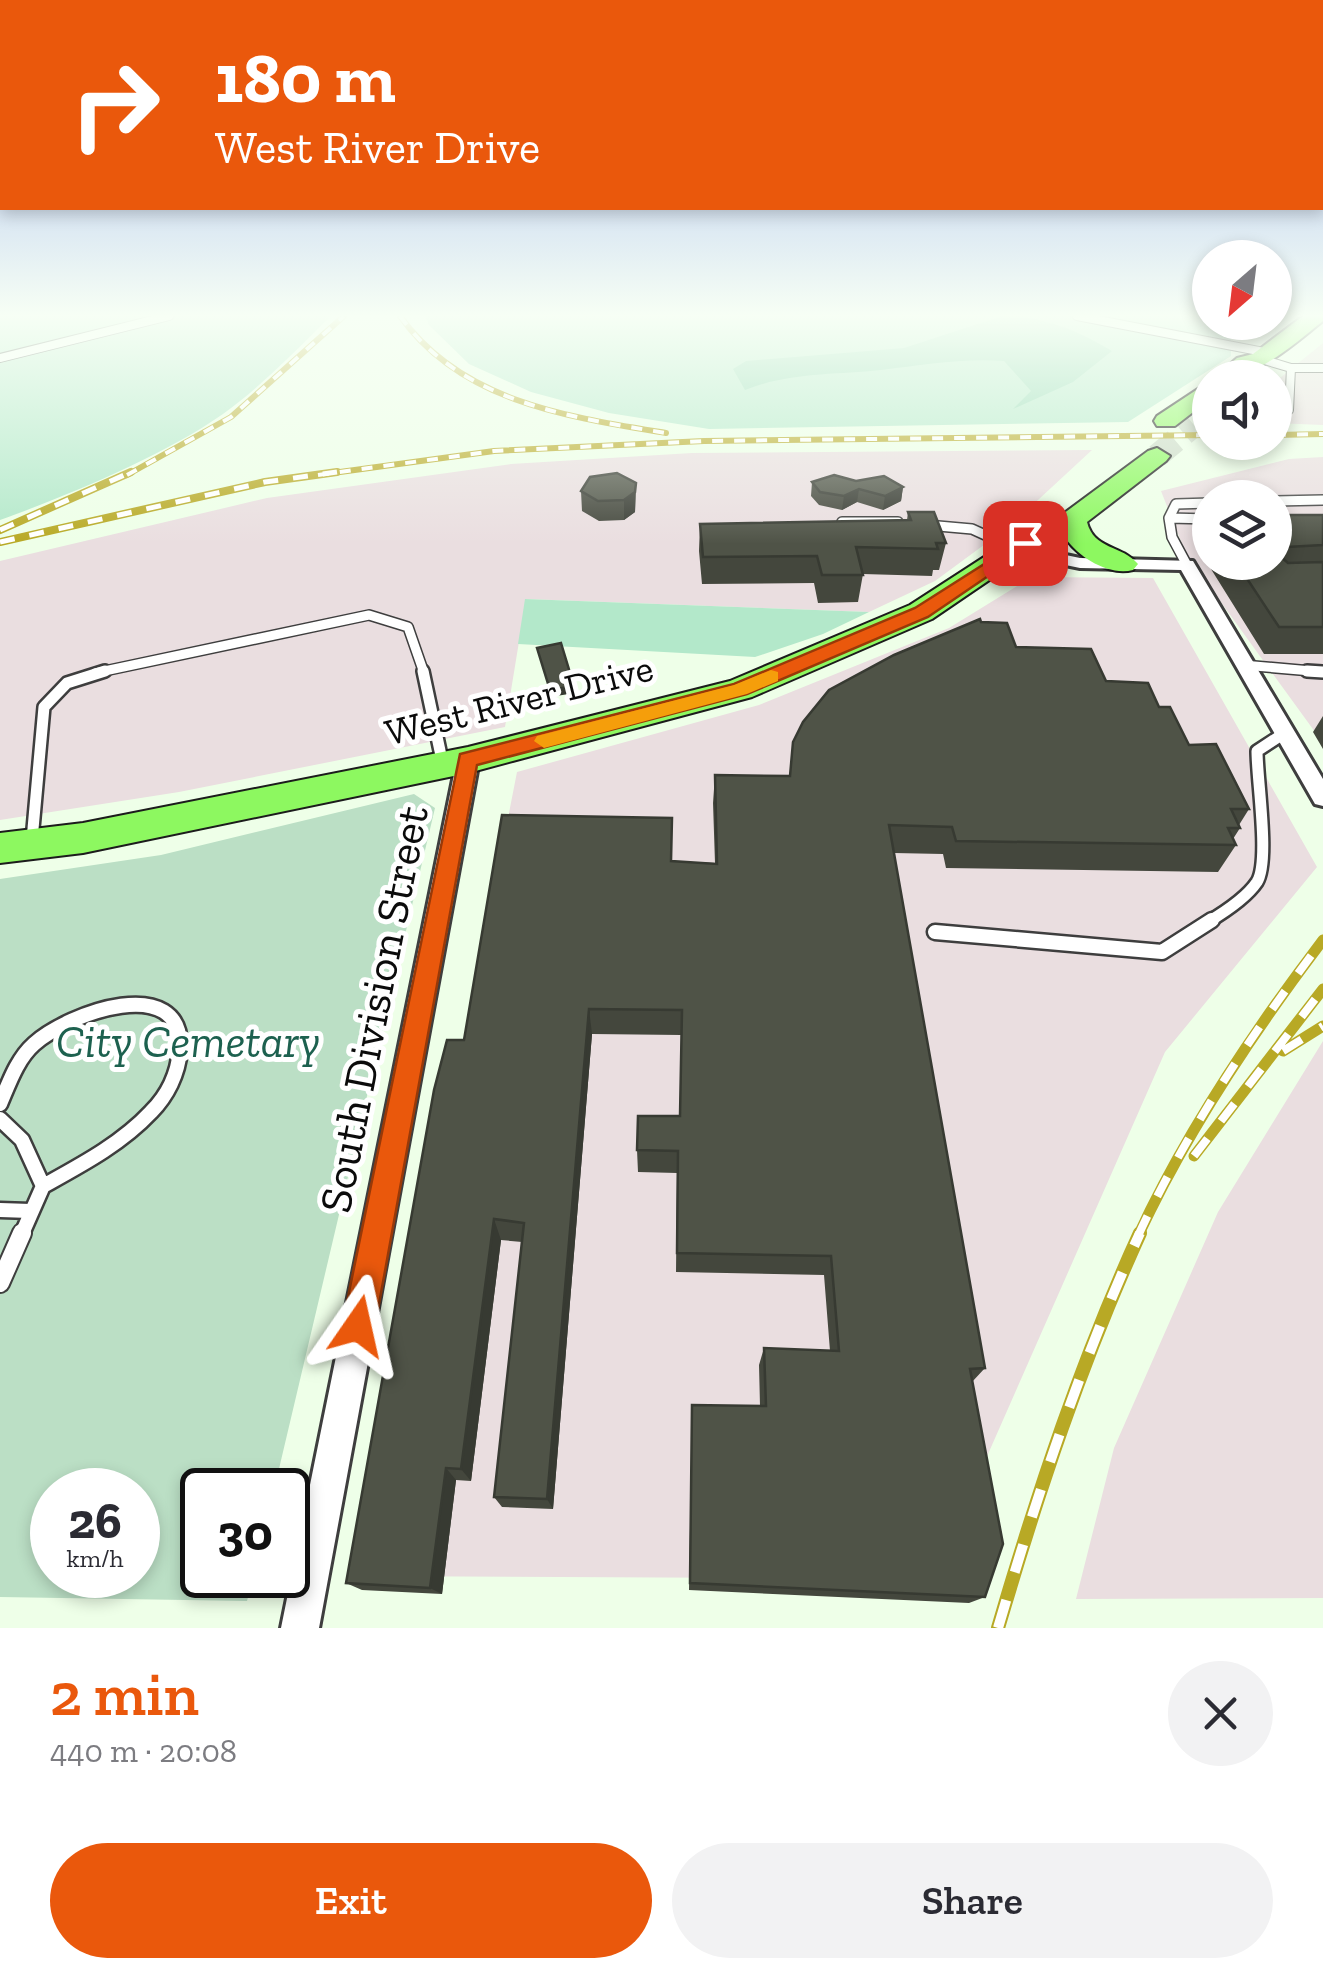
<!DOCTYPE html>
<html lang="en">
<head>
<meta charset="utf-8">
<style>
	:root { --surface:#fff; --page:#f2f2f3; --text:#2b2b33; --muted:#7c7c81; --accent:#ea580c }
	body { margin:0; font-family:"Zilla Slab",serif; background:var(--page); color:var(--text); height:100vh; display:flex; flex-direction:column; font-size:38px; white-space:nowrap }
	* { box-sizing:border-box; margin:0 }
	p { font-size:32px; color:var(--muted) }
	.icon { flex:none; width:55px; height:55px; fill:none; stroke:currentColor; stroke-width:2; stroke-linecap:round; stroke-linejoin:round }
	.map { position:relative; height:1628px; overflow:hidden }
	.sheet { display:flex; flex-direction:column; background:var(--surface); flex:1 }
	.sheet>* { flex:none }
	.hud { position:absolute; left:0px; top:0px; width:1325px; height:210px; box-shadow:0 5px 15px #0003; background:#ea580c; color:#fff; overflow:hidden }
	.needle { width:65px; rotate:208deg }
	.buttons { position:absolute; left:1192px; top:240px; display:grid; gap:20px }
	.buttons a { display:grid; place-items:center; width:100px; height:100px; border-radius:50%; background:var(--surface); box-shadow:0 5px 15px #0003; font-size:50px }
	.speed { position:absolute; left:30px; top:1468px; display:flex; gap:20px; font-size:50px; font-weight:700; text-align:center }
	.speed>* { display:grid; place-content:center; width:130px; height:130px; border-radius:50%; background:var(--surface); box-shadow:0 5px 15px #0003; line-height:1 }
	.speed small { font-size:25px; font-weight:400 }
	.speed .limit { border:5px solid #111; border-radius:15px; background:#fff; color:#111 }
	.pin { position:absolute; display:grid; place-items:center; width:85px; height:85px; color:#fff; margin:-42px; border-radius:20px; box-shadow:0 5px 15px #0006 }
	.me { position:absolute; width:110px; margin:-55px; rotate:11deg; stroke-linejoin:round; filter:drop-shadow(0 0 8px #0008) }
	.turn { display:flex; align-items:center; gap:35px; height:210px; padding:0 50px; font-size:45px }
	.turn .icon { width:130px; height:130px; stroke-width:2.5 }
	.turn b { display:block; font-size:70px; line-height:85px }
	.round { display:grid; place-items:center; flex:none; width:105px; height:105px; border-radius:52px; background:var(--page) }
	.overview { display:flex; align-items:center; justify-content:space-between; height:170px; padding:0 50px }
	h1 { font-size:60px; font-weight:600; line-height:75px; color:var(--accent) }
	.action { display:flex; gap:20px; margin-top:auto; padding:20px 50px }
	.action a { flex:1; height:115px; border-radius:60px; background:var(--accent); color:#fff; font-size:40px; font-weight:600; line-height:115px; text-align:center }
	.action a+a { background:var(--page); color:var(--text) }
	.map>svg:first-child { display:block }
	.industrial { fill:#eadee0; fill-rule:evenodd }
	.green { fill:#b3e8ca }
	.forest { fill:#93d8b5 }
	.cemetery { fill:#bbdfc5; fill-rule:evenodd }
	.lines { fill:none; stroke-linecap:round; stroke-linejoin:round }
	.primary-tunnel { stroke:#ccdac7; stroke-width:24; stroke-dasharray:24 11; stroke-linecap:butt }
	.lane-far4-casing { stroke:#3e3e3e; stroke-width:10 }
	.lane-far3-casing { stroke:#3e3e3e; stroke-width:12 }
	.lane-far2-casing { stroke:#3e3e3e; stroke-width:16 }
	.lane-far1-casing { stroke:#3e3e3e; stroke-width:19 }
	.lane-casing { stroke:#3e3e3e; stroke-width:22 }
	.street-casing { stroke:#3e3e3e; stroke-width:6 }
	.primary-casing { stroke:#1c1c1c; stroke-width:4 }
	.lane-far4 { stroke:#fff; stroke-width:8 }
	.lane-far3 { stroke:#fff; stroke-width:9 }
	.lane-far2 { stroke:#fff; stroke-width:11 }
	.lane-far1 { stroke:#fff; stroke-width:14 }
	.lane { stroke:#fff; stroke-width:18 }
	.street { fill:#fff; fill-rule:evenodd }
	.primary { fill:#8df860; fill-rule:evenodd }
	.rail-far3-casing { stroke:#b8a925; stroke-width:6 }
	.rail-far2-casing { stroke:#b8a925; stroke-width:8 }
	.rail-far1-casing { stroke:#b8a925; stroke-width:11 }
	.rail-casing { stroke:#b8a925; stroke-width:14 }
	.rail-far3 { stroke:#fff; stroke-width:4; stroke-dasharray:11; stroke-linecap:butt }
	.rail-far2 { stroke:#fff; stroke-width:5; stroke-dasharray:15; stroke-linecap:butt }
	.rail-far1 { stroke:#fff; stroke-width:8; stroke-dasharray:22; stroke-linecap:butt }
	.rail { stroke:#fff; stroke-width:10; stroke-dasharray:29; stroke-linecap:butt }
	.wall { fill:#44473d }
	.shaded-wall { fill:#373a32 }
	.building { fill:#4f5347; stroke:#373a32; stroke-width:2.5 }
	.route { fill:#ea580c; stroke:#983908; stroke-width:2.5 }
	.slow { fill:#f59e0b }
	.labels { text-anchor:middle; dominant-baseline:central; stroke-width:10; stroke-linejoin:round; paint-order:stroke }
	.street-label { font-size:38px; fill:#0b0b0b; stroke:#fff }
	.near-street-label { font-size:45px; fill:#0b0b0b; stroke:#fff }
	.near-park-label { font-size:45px; font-style:italic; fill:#1d614f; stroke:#fff }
</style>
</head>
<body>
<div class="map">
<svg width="1323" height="1628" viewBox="0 0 1323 1628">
	<rect width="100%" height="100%" fill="#eeffe8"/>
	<!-- industrial -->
	<path class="industrial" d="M1323 343V425L1275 423V382Z
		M1092 450 1011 525 935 581 869 612 526 599 505 727 179 792 0 820V561L267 498 511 464 692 453Z
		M1323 457V743L1186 554 1161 491 1289 459ZM1210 498H1275V562H1210Z
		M1032 577 1153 578 1317 867 1165 1052 933 1579 360 1576 517 772 759 705 949 628Z
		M1323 1041V1598L1076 1599 1114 1448 1218 1212Z"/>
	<!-- green -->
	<path class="green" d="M0 316H331C297 349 262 386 223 414 163 456 69 495 0 520Z
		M425 316H1210V322L1231 323V356L1128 422 709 429 609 413 531 392 469 364 429 325Z
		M525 599 869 612 823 634 755 657 518 644Z"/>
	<!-- forest -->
	<path class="forest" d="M1002 316C1044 316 1076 330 1112 351L1073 382 1013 409 1031 391 1004 361C961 358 924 365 881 370 834 375 790 372 745 390L733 369 746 361 904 348Z"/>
	<!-- cemetery -->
	<path class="cemetery" d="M414 794 435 808 274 1490H202V1575H254L247 1601 0 1597V879L161 855ZM52 1490H138V1575H52Z"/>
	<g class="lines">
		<!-- primary-tunnel -->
		<path class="primary-tunnel" d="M1157 456 1194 425"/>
		<defs>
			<path id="lane-far4" d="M1077 316 1269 353
				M0 358 169 316
				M1261 359 1291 368H1323
				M1289 410 1291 368"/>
			<path id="lane-far3" d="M1275 501 1323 500
				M1169 518 1176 504 1210 503
				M842 522H898
				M927 525 972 529 1018 550
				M1187 565 1172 537 1169 518 1210 519
				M1243 665 1323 672
				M95 673 369 615 408 627 424 673"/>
			<path id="lane-far2" d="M423 671 443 765
				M1307 671 1323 672
				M32 840 44 707 67 683 105 671
				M1208 922C1223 913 1247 897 1257 882 1270 861 1257 781 1257 751L1283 734"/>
			<path id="lane-far1" d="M935 932 1162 952 1212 920
				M0 1104C9 1083 17 1059 34 1044 68 1013 184 971 180 1050 178 1074 167 1096 151 1112 121 1144 81 1165 43 1186
				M0 1119 22 1140 43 1186 21 1236
				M0 1210 30 1211"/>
			<path id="lane" d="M0 1283 22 1233"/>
			<path id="street" d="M1018 545 1080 558 1193 561 1323 779V806L1315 804 1181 570 1080 568 1012 554V546Z
				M468 752 479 760 319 1628H281L457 760Z"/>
			<path id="primary" d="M1303 316H1323V321C1289 348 1258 378 1214 378L1237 358 1253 354Z
				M1210 381V399L1175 426H1157L1154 421 1157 416Z
				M1157 448 1170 456 1166 461 1087 522C1094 550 1122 545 1138 564L1133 570C1109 576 1080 558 1066 539L1035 549 932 619 752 697 468 773 83 853 0 863V833L83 823 468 747 730 681 910 605 1015 537 1040 531 1148 451Z"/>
		</defs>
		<!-- lane-far4 casing -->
		<use href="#lane-far4" class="lane-far4-casing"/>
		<!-- lane-far3 casing -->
		<use href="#lane-far3" class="lane-far3-casing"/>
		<!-- lane-far2 casing -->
		<use href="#lane-far2" class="lane-far2-casing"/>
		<!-- lane-far1 casing -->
		<use href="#lane-far1" class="lane-far1-casing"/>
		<!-- lane casing -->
		<use href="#lane" class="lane-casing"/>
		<!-- street casing -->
		<use href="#street" class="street-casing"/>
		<!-- primary casing -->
		<use href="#primary" class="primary-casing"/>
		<!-- lane-far4 -->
		<use href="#lane-far4" class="lane-far4"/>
		<!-- lane-far3 -->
		<use href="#lane-far3" class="lane-far3"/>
		<!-- lane-far2 -->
		<use href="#lane-far2" class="lane-far2"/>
		<!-- lane-far1 -->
		<use href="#lane-far1" class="lane-far1"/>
		<!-- lane -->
		<use href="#lane" class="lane"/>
		<!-- street -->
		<use href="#street" class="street"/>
		<!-- primary -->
		<use href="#primary" class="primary"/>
		<defs>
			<path id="rail-far3" d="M400 316C461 402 568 417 666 433
				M1275 435 1323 434
				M127 475 231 417 344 316
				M318 475 494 451 704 441 1210 435"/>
			<path id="rail-far2" d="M0 530 131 472
				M0 542 265 482 337 472"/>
			<path id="rail-far1" d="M1283 1051 1323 1026
				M1194 1156 1323 989
				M1138 1236C1187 1130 1253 1032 1323 940"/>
			<path id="rail" d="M998 1628C1038 1492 1081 1362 1140 1233"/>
		</defs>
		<!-- rail-far3 casing -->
		<use href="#rail-far3" class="rail-far3-casing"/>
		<!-- rail-far2 casing -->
		<use href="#rail-far2" class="rail-far2-casing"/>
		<!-- rail-far1 casing -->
		<use href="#rail-far1" class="rail-far1-casing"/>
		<!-- rail casing -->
		<use href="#rail" class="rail-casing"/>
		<!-- rail-far3 -->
		<use href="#rail-far3" class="rail-far3"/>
		<!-- rail-far2 -->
		<use href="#rail-far2" class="rail-far2"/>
		<!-- rail-far1 -->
		<use href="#rail-far1" class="rail-far1"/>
		<!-- rail -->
		<use href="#rail" class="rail"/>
	</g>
	<!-- wall -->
	<path class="wall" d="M856 481 903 487 901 501 883 510 857 502 842 510 819 505 811 496 812 482Z
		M636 483 635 512 624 520 599 521 582 511 581 491Z
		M908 512 946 543 939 570H933L932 576 863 574 858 602 818 603 814 583 702 584 699 551 700 524 907 520Z
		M1275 515H1323V654H1264L1206 561 1210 552V562H1275Z
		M981 622 1016 647 1106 681 1159 707 1189 745 1249 809 1239 825 1240 828 1233 839 1236 845 1218 872 946 868 943 854 894 853 985 1368 972 1382 985 1597 969 1603 689 1590 692 1405 760 1406 759 1365 764 1348 830 1351 824 1275 676 1272 677 1173 638 1172 637 1150 680 1116 681 1035 592 1034 553 1509 502 1507 494 1497 522 1242 501 1240 471 1481 456 1480 442 1594 362 1590 346 1583 464 1040 671 861 715 863 713 803 715 775 789 776Z
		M1323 716V749L1313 732Z"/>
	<!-- shaded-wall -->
	<path class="shaded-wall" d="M636 483 635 512 624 520V500Z
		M903 487 901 501 883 510 885 496Z
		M859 489 857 502 842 510 844 496Z
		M574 686 575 693 550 697V690Z
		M589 1009 592 1034 553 1509 547 1499Z
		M494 1219 501 1240 471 1481 461 1469Z
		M446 1468 456 1480 442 1594 430 1588Z"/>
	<!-- building -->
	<path class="building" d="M617 473 636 483 635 492 624 500 598 501 581 491 590 477Z
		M834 475 856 481 884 476 903 487 885 496 859 489 844 496 820 492 812 482Z
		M908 512H934L946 543H936L938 549 856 547 863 575H822L817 556 703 557 700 524 911 520Z
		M1275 515H1323V545L1287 547 1280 556 1288 563 1323 562V627H1279L1236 562H1275Z
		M980 619 981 622 1007 623 1016 647 1091 649 1106 681 1148 683 1159 707H1170L1189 745 1216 744 1249 809H1231L1240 828H1228L1236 845 956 841 952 827 889 825 985 1368 970 1369 1003 1544 985 1597 690 1583 692 1405 766 1406 764 1348 839 1351 831 1256 677 1253 678 1151 637 1150 638 1116H680L682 1010 589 1009 547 1499 494 1497 524 1223 494 1219 461 1469 446 1468 430 1588 346 1583 434 1090 447 1040H464L502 815 672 818 671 861 717 864 715 775 790 776 793 742 803 722 829 690 894 655Z
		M561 643 574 686 550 690 537 648Z"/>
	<!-- sky -->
	<linearGradient id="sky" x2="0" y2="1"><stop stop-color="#9ab2ed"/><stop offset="0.58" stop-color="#f7fff5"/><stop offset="1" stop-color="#f7fff5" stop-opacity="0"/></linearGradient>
	<rect width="1323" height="544" fill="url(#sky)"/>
	<!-- route -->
	<path class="route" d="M1025 538 1034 543 1031 547 928 617 747 694 477 765 375 1326 370 1338 358 1343 347 1338 342 1326 460 754 734 684 915 608Z"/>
	<!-- slow -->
	<path class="slow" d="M771 670 778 672V681L747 694 544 748 534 741 537 736 734 685Z"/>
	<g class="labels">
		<!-- street labels -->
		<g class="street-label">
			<text transform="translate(519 700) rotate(-14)">West River Drive</text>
		</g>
		<!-- near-street labels -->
		<g class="near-street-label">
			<text transform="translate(374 1009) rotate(-79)">South Division Street</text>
		</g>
		<!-- near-park labels -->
		<g class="near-park-label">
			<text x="188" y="1042">City Cemetary</text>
		</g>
	</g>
</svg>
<div class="buttons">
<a><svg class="needle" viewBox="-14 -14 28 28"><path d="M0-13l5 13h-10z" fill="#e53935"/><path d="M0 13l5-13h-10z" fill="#7c7c81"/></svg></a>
<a><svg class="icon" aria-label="sound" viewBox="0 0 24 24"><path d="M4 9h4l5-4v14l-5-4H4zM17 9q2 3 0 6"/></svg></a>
<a><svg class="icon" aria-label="layers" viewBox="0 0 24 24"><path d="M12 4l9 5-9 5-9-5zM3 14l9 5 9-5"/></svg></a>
</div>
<div class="speed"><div>26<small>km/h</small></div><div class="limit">30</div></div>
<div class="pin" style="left:1025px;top:543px;background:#d93025"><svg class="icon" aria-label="arrive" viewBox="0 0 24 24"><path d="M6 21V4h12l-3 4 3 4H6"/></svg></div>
<svg class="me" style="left:358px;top:1326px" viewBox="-20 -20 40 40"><path d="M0-17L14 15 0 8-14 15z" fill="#ea580c" stroke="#fff" stroke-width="4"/></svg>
<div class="hud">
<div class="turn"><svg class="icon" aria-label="right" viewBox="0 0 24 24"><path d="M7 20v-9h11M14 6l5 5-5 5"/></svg><div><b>180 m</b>West River Drive</div></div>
</div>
</div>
<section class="sheet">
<div class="overview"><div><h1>2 min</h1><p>440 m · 20:08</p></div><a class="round"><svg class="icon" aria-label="close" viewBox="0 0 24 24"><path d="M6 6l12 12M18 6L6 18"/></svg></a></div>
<div class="action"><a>Exit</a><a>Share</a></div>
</section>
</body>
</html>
